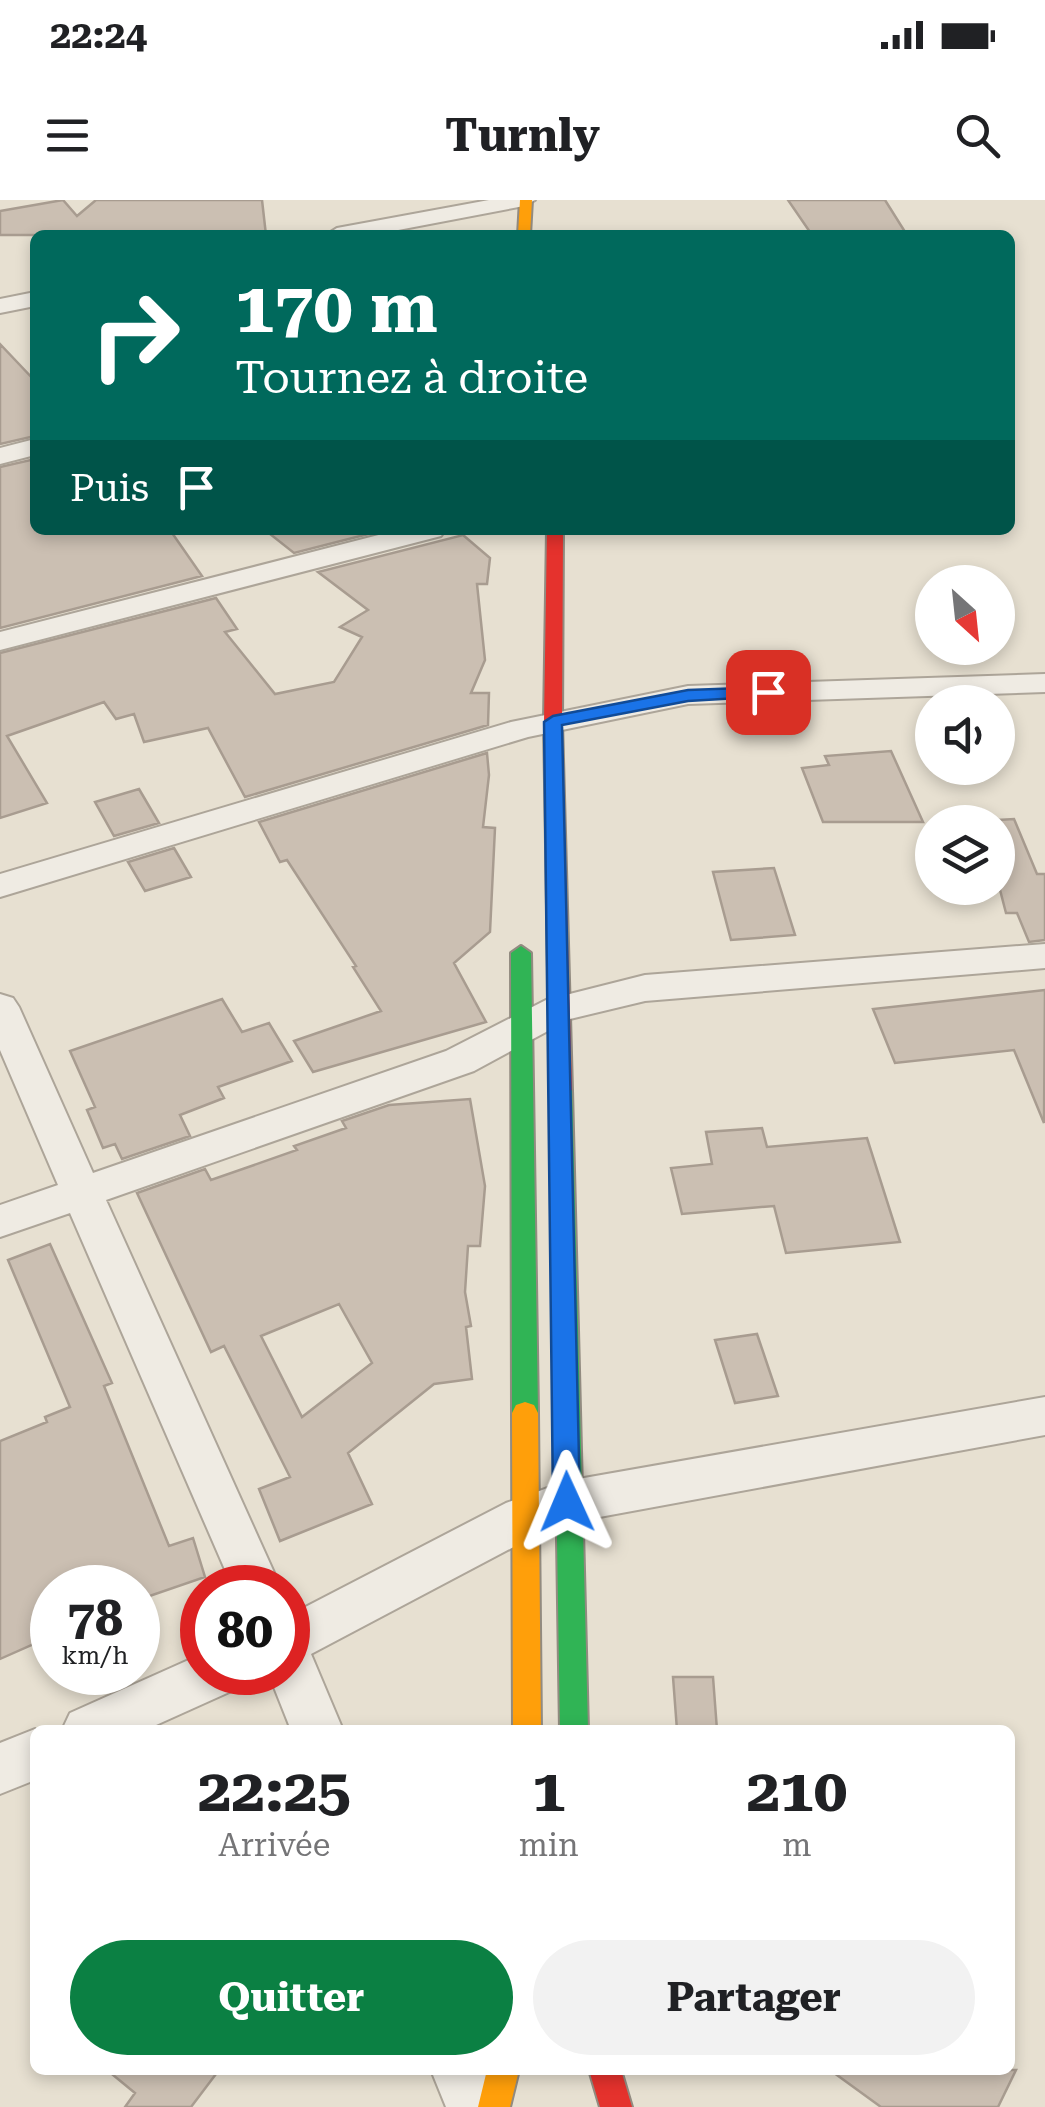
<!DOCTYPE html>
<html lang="fr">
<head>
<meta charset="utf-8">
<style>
	:root { --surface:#fff; --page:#f2f2f2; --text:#202124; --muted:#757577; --accent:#0b8043 }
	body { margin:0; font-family:"Roboto Serif",serif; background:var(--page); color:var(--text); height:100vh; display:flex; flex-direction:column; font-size:38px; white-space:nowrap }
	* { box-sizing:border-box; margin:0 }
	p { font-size:32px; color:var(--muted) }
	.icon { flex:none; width:55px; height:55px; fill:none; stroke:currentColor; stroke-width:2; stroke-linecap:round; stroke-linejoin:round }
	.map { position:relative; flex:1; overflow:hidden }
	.side { position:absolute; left:30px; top:1525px; width:985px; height:350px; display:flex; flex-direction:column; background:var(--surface); border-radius:15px; box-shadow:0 5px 15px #0003 }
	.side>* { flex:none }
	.guide { position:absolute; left:30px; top:30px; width:985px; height:305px; border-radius:15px; box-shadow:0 5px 15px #0003; background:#00695c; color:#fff; overflow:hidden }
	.needle { width:65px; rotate:153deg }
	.fabs { position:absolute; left:915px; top:365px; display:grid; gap:20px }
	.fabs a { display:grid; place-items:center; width:100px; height:100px; border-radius:50%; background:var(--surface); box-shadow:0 5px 15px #0003; font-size:50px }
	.speed { position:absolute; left:30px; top:1365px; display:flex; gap:20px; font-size:50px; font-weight:700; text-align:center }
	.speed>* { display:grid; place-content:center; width:130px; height:130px; border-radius:50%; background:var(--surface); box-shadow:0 5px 15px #0003; line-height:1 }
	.speed small { font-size:25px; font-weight:400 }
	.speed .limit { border:15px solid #d22; background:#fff; color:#111 }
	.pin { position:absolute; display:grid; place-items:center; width:85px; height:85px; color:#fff; margin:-42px; border-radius:20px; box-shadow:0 5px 15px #0006 }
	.me { position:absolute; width:110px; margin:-55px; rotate:359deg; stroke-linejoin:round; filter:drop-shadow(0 0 8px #0008) }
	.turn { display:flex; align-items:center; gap:35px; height:210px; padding:0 40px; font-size:45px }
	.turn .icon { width:130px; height:130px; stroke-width:2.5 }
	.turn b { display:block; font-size:70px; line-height:85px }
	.then { display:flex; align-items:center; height:95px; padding:0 40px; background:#0003; gap:20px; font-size:38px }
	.eta { display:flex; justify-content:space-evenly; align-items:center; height:170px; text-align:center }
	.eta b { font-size:60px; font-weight:700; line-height:70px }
	.button { display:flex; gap:20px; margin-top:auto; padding:20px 40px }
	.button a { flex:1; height:115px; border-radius:60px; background:var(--accent); color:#fff; font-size:40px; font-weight:700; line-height:115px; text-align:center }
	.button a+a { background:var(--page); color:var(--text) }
	.status { display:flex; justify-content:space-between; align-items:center; height:70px; padding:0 50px; background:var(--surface); direction:ltr }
	.status svg { height:28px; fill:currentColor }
	header { display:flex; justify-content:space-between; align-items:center; height:130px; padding:0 40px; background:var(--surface); font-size:45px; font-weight:700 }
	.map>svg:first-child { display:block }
	.building { fill:#cbbfb2; stroke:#a89c90; stroke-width:2.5; fill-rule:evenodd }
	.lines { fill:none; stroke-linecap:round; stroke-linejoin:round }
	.street-casing { stroke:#ada599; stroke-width:4 }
	.fast-casing { stroke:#928b80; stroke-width:4 }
	.slow-casing { stroke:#928b80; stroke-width:4 }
	.jam-casing { stroke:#928b80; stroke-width:4 }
	.street { fill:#efebe3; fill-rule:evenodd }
	.fast { fill:#30b455; fill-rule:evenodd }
	.slow { fill:#ff9f0a; fill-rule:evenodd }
	.jam { fill:#e5322d; fill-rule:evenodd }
	.route { fill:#1a73e8; stroke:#114b97; stroke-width:2.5 }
</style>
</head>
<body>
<div class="status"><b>22:24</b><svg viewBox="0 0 49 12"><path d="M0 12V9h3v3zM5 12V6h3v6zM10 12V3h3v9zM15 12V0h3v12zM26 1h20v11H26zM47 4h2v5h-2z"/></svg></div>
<header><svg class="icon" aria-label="menu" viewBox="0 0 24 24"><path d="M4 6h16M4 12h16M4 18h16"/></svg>Turnly<svg class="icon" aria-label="search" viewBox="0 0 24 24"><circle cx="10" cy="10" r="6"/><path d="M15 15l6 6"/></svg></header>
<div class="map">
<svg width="1045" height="1907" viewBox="0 0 1045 1907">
	<rect width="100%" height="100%" fill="#e7e0d1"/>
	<!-- building -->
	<path class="building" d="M63 0 77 16 96 0H262L266 35H0V11Z
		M788 0H885L907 35H812Z
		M0 144 35 181V236L0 244Z
		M35 259V330H170L202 376 0 428V267Z
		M265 330H374L376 332 294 353Z
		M463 335 490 358 487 384H477L485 460 471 493H489L488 525 245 597 208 528 144 542 134 514 116 519 104 502 7 536 47 603 0 618V453L216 398 237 429 225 432 275 494 334 482 362 437 340 427 368 410 318 372Z
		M891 551 923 622H823L802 568 829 565 825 556Z
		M487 553 489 575 483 627 495 628 490 732 454 763 486 822 313 872 294 841 381 811 353 767 356 766 287 660 280 662 259 622Z
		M139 589 159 623 114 636 95 602Z
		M1014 619 1037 674H1045V740L1029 742 1017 713H1006L998 682V622L980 621Z
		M174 648 191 677 145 691 128 662Z
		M774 668 795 735 731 740 713 672Z
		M1045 790 1044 923 1014 850 895 863 873 809Z
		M222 799 242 832 269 823 292 861 218 887 224 898 180 915 190 936 122 959 115 944 103 948 87 910 95 907 70 851Z
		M470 899 485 986 480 1046H468L465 1092 471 1126 466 1127 472 1179 434 1184 348 1253 372 1304 280 1341 259 1289 290 1277 224 1146 211 1152 137 993 205 969 211 980 297 950 294 946 346 928 342 921 389 905ZM339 1104 372 1163 302 1217 261 1136Z
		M762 928 767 947 867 938 900 1042 786 1053 774 1006 682 1014 671 968 712 964 706 932Z
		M50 1044 112 1183 104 1186 169 1346 193 1338 205 1377 138 1400V1388H52V1436L0 1459V1241L47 1222 45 1217 70 1207 8 1060Z
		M757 1134 778 1196 735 1203 715 1140Z
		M673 1477H713L717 1530H677Z
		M107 1870H219L191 1907H125L135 1893Z
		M830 1870H1016L998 1907H881Z"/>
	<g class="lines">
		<defs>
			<path id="street" d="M489 0H535L524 6 372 35H326L337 28Z
				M35 92V106L0 113V99Z
				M35 239V255L0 264V248Z
				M398 330H445L441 336 0 450V432Z
				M1045 474V492L688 504 528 537 0 697V674L511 522 688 486Z
				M1045 744V768L645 801 570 819 474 871 106 1000 281 1388H233L70 1013 0 1037V1005L58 985 0 850V794L13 798 19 807 93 973 446 851 546 800 645 775Z
				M1045 1197V1235L567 1323 540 1333 311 1454 343 1530H291L268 1472H288V1416L506 1303 567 1281Z
				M202 1454V1472H243L236 1489 145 1530H62L70 1513Z
				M35 1529V1580L0 1594V1543Z
				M431 1870H489L504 1907H446Z"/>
			<path id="fast" d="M521 746 531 753 538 1213 534 1221 525 1224 516 1221 512 1213 511 753Z
				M561 882 572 890 588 1530H560L550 890Z"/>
			<path id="slow" d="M520 0H532L530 35H518Z
				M525 1202 534 1205 538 1213 541 1530H513L512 1213 516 1205Z
				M487 1870H519L510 1907H478Z"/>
			<path id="jam" d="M547 330H563L562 522 572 890 561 898 550 890 544 522Z
				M589 1870H621L632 1907H600Z"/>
		</defs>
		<!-- street casing -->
		<use href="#street" class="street-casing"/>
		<!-- fast casing -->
		<use href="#fast" class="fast-casing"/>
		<!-- slow casing -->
		<use href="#slow" class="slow-casing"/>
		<!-- jam casing -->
		<use href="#jam" class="jam-casing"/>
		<!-- street -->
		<use href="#street" class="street"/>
		<!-- fast -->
		<use href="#fast" class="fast"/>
		<!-- slow -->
		<use href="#slow" class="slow"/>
		<!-- jam -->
		<use href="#jam" class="jam"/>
	</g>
	<!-- route -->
	<path class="route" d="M768 487 776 492 774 496 688 501 562 525 580 1302 576 1310 567 1314 557 1310 553 1302 544 522 553 516 688 490Z"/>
</svg>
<div class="fabs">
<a><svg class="needle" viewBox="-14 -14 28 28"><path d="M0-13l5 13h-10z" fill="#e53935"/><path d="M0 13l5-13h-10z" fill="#757577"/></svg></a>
<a><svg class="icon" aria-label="sound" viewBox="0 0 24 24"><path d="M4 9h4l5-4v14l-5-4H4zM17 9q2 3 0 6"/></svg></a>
<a><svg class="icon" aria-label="layers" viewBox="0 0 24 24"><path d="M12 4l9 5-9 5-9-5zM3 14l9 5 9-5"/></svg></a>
</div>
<div class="speed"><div>78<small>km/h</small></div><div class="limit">80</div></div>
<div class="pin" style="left:768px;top:492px;background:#d93025"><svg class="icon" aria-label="arrive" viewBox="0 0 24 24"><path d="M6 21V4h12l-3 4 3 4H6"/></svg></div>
<svg class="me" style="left:567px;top:1302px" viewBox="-20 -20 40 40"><path d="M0-17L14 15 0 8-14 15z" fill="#1a73e8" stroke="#fff" stroke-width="4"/></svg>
<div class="guide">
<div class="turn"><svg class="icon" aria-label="right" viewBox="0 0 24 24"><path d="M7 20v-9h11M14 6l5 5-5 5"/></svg><div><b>170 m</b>Tournez à droite</div></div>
<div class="then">Puis<svg class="icon" aria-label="arrive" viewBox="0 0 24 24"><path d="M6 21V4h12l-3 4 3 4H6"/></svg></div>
</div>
<section class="side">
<div class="eta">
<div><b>22:25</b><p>Arrivée</p></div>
<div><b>1</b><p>min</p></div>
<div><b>210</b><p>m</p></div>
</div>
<div class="button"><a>Quitter</a><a>Partager</a></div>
</section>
</div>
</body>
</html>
